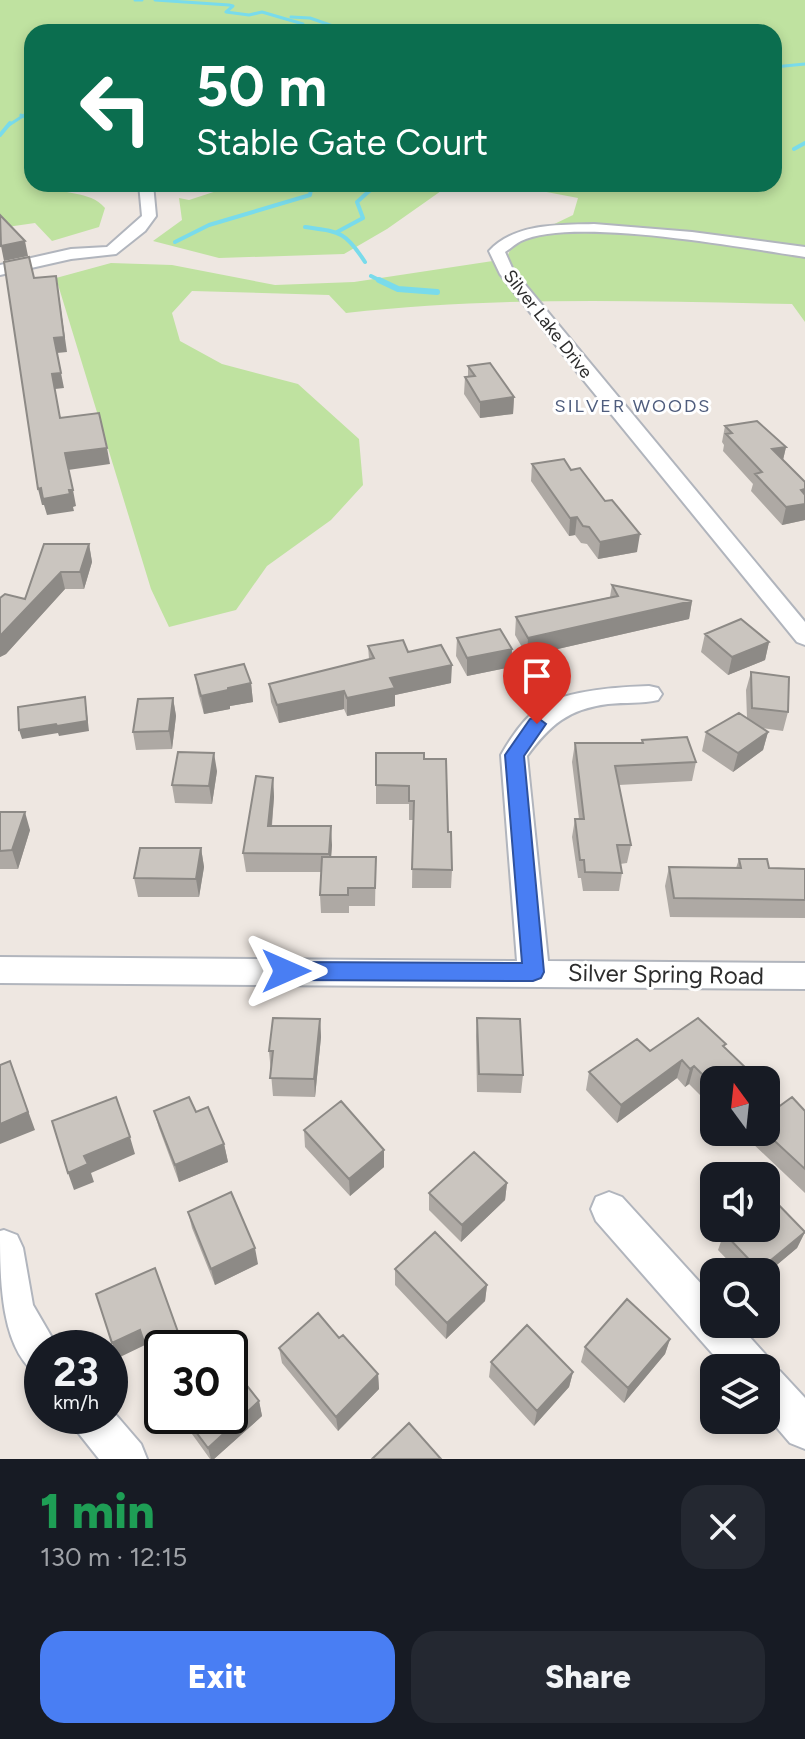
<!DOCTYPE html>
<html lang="en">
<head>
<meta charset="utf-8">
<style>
	:root { --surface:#171b24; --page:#242831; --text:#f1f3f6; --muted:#9ea1a6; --accent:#497ef3 }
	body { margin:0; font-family:Figtree,sans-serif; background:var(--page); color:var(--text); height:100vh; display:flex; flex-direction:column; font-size:30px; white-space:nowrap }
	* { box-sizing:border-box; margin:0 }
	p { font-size:26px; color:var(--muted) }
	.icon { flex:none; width:44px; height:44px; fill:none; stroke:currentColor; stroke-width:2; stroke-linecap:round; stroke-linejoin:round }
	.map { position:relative; height:1459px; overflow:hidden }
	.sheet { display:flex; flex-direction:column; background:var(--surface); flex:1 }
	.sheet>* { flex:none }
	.banner { position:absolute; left:24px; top:24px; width:758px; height:168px; border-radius:24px; box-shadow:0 4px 12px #0003; background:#0b6e4f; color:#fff; overflow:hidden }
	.needle { width:52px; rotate:345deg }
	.tools { position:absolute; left:700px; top:1066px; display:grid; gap:16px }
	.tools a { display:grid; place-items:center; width:80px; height:80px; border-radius:16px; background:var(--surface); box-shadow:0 4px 12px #0003; font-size:40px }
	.speed { position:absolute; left:24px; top:1330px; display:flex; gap:16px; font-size:40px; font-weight:700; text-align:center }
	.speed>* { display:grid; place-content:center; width:104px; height:104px; border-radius:50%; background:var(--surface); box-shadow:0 4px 12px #0003; line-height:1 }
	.speed small { font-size:20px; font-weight:400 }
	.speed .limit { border:4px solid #111; border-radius:12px; background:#fff; color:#111 }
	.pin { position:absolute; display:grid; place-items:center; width:68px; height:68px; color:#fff; margin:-82px -34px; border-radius:50% 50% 50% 0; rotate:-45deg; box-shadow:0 0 8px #0007 }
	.pin .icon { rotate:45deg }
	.me { position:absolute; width:88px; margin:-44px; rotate:90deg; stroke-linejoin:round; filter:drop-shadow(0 0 6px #0008) }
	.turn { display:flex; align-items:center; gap:28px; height:168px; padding:0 40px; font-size:36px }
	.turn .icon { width:104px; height:104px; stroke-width:2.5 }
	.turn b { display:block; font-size:56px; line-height:68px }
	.round { display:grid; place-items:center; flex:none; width:84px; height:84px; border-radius:24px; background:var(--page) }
	.head { display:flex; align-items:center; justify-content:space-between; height:136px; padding:0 40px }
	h1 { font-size:48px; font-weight:800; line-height:60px; color:#1e9e55 }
	.button { display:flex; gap:16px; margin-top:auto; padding:16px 40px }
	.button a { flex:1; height:92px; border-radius:24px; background:var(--accent); color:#fff; font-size:32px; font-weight:800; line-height:92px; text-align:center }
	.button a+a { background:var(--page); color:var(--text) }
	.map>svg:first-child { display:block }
	.green { fill:#bfe2a0 }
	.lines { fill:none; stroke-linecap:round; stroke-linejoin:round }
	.stream-far2 { stroke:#79dbeb; stroke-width:3 }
	.stream-far1 { stroke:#79dbeb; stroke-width:4 }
	.stream { stroke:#79dbeb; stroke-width:6 }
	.minor-casing { stroke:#b1b5bd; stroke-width:4 }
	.minor { fill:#fff; fill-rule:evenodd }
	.wall { fill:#aea9a4 }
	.shaded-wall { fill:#8d8a86 }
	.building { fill:#cac5bf; stroke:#8d8a86; stroke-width:2 }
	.route { fill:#497ef3; stroke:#2f529e; stroke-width:2 }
	.labels { text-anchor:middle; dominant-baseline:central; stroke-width:6; stroke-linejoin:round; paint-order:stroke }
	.far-street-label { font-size:18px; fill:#2d2d2d; stroke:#fff }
	.far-neighbourhood-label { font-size:18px; letter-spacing:2px; fill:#4f5d7d; stroke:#fff }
	.near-street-label { font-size:24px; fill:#2d2d2d; stroke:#fff }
</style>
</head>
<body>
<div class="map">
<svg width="805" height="1459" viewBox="0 0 805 1459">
	<rect width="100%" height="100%" fill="#eee7e1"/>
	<!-- green -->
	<path class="green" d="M0 0H805V322L792 304C643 301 494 296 346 313L329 295 192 291 172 313 180 341 222 364 298 384 359 439 363 485 331 520 267 566 236 610 169 627 151 589 56 278 111 263 172 265 275 285 354 282 506 259 513 244 573 215 578 198 515 186 451 184 387 229 344 254 219 258 153 241 182 220 179 198 189 200 238 184H774V32H32V184H49C62 197 89 189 105 208L99 227 52 241 35 223 0 228Z"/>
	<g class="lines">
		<!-- stream-far2 -->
		<path class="stream-far2" d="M135 0H142
			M155 0 229 5 233 6 226 12 249 15 262 12 303 24V32
			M291 17 310 18 350 32
			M355 32 374 29 398 32
			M774 67 805 64
			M21 115 32 121
			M9 125 32 110"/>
		<!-- stream-far1 -->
		<path class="stream-far1" d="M0 135 10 123
			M794 149 805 143
			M305 227C340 232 345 231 365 262
			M337 232 363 218 357 202 377 184
			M175 242 209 225 310 195 312 184
			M371 276 383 282"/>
		<!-- stream -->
		<path class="stream" d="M379 280 398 289 437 292"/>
		<defs>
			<path id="minor" d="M139 184H153L156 216 145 231 116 254 71 259 0 275V265L71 249 107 247 142 216Z
				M594 224 692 232 805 247V257C745 248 571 216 521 241 515 244 510 249 505 252L513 270 805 622V645L797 642 581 377 500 274 489 251C515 223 558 225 594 224Z
				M649 686 658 688 662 694 658 700C642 704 625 702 608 704 568 709 550 725 527 756L548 961 805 963V989L0 983V957L517 961 501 755C510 739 524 718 540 707 567 690 618 687 649 686Z
				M609 1192 622 1197 714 1298V1324H738L765 1354 770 1367 780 1371 805 1398V1449L790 1443 766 1415V1368H725L596 1221 591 1209 596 1197Z
				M4 1230 17 1235 23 1248 33 1305 58 1348H42V1377C0 1355 0 1278 0 1231Z
				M110 1408 141 1444 147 1459H99L76 1430 70 1416H110Z"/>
		</defs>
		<!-- minor casing -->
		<use href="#minor" class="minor-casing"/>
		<!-- minor -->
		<use href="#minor" class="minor"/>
	</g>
	<!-- wall -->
	<path class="wall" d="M468 366 514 397 513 414 480 418 464 394 465 377H468Z
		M725 426 786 447 783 460 805 482V520L782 525 751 491 753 484 723 451 724 445 722 442Z
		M532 464 571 470 637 552 598 559 587 544 581 543 575 535 569 536 531 481Z
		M89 544 92 562 84 589H65L6 654 0 657V598L25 599Z
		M612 585 692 601 689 619 527 656 515 635 516 617 610 597Z
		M705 634 769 642 765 660 728 675 701 652Z
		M457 638 512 649 511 667 467 676 456 656Z
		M368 646 408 652 451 683 395 695V706L347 716 344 709 279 723 271 702 269 684 369 659Z
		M751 672 788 712 783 731 762 728 768 732 763 750 733 772 702 751 706 732 747 718 746 690Z
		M195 675 251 683 253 702 230 706V709L204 714 198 693Z
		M173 698 176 716 172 749 136 750 133 732Z
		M642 740 696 762 692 781 619 785 631 845 627 863 620 864 622 873 619 891H583L581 878H578L572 837 575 819H579L572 762 575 743H642Z
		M424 759 448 832 452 870 451 888H412L413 820H409V804H376V785Z
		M217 771 212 804 175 803 172 785Z
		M273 778 274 797 272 826 332 845 331 857H376L375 906H349V913H321L320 895 321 872H246L243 853Z
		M0 812 30 830 18 869H0Z
		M201 848 204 867 199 897H138L134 878Z
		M739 859 769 868 805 869V918L670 917 665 886 669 867 736 868Z
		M477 1018 523 1075 521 1093 477 1092 476 1036Z
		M698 1018 714 1080V1106L712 1107 689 1084 685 1087 677 1078 617 1123 586 1090 589 1072 650 1051Z
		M320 1019 321 1037 315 1097 273 1096 269 1051Z
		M154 1111 196 1112 224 1144 228 1162 179 1182 159 1128Z
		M805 1111V1193L750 1141 753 1132H766Z
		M304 1130 384 1167 350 1196 305 1147Z
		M507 1183 505 1200 461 1242 429 1210V1193Z
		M188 1212 258 1264 215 1285 192 1228Z
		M805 1232 797 1248 766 1274V1272H739L718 1250 724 1233Z
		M395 1269 487 1285 485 1301 446 1339 395 1285Z
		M339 1338 378 1374 379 1389 338 1431 282 1363 279 1348Z
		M670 1339 665 1354 624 1403 581 1362 585 1347Z
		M491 1362 573 1372 569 1387 534 1426 489 1377Z
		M259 1401 262 1416 214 1459H210L179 1416H230Z"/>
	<!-- shaded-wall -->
	<path class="shaded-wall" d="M25 241 28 256 4 261 1 246Z
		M56 276 67 352 57 353 54 338Z
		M61 373 64 388 55 389 52 374Z
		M514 397 513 414 480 418V402Z
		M786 447 782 464 772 449Z
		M107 448 110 464 68 470 65 453Z
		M38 489 73 490 76 506 73 507 74 511 47 515 44 505H42Z
		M805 489V520L782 525 786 507 801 490Z
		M577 517 575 535 569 536 570 518Z
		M640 534 637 552 598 559 600 542Z
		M89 544 92 562 84 589 80 572Z
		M61 572 65 589 6 654 0 657V636Z
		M692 601 689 619 527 656 528 638Z
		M769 642 765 660 728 675 732 657Z
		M512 649 511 667 467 676V658Z
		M452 665 451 683 395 695V706L347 716V698L390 678Z
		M251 683 253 702 230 706V709L204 714 201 696 228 688Z
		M344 691V709L279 723 277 705Z
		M85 697 89 731 59 736 58 733 22 739 19 730Z
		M173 698 176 716 172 749 169 731Z
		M768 732 763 750 733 772 738 753Z
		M214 753 217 771 212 804 209 786Z
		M273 778 274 797 270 844 268 826Z
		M25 812 30 830 18 869 12 850Z
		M331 826 332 845 330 872 329 854Z
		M201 848 204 867 199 897 196 879Z
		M320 1019 321 1037 315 1097 314 1079Z
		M682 1060 677 1078 617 1123 621 1105Z
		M10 1061 35 1130 0 1144V1124Z
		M694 1066 689 1084 685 1087 690 1069Z
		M747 1069 743 1080H731Z
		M130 1137 135 1154 91 1173 94 1182 74 1190 68 1173 84 1156Z
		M224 1144 228 1162 179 1182 175 1165Z
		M384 1150V1167L350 1196 349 1179Z
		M507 1183 505 1200 461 1242 462 1225Z
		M805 1232 797 1248 766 1274V1272H758L759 1270Z
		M255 1248 258 1264 215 1285 211 1269Z
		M487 1285 485 1301 446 1339 447 1323Z
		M140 1330 145 1345 118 1358 112 1343Z
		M178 1332 183 1348H162V1358L151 1363 146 1348Z
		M670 1339 665 1354 624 1403 628 1388Z
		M573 1372 569 1387 534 1426 537 1411Z
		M378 1374 379 1389 338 1431 336 1417Z
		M259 1401 262 1416 214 1459H211L208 1448Z"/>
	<!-- building -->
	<path class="building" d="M0 215 25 241 1 246Z
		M29 257 34 278 56 276 64 337 54 338 61 373 52 374 60 418 99 413 107 448 65 453 73 490H69L70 494 43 499 41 488 38 489 4 262Z
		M490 363 514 397 480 402 465 377 475 376 468 366Z
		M757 421 786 447 772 449 805 482V489L801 490 805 495V504L786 507 755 474 762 472 726 434 732 433 725 426Z
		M564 459 571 470 580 468 605 501 612 500 640 534 600 542 589 527 583 526 577 517 570 518 532 464Z
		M44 544H89L80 572H61L0 636V598L5 594 25 599Z
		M612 585 692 601 528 638 516 617 618 596Z
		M741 619 769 642 732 657 705 634Z
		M500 629 512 649 467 658 457 638Z
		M403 640 408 652 441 645 452 665 390 678 395 688 347 698 344 691 277 705 269 684 374 658 368 646Z
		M244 664 251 683 228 688V690L201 696 195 675Z
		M751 672 789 677 788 712 752 708Z
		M85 697 87 721 57 726 56 724 19 730 18 707Z
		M173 698 169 731 133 732 138 699Z
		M739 713 768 732 738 753 706 732Z
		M687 737 696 762 615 766 631 845H617L622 873 585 872 584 860H580L575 819H584L575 743H643L642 740Z
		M178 752 214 753 209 786 172 785Z
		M376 753H424V759H446L448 832H451L452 870 412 869 414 801H409V786L376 785Z
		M256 776 273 778 268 826H331L329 854 243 853Z
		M0 812H25L12 850 0 851Z
		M140 848H201L196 879 134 878Z
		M322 857H376L375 888H348V895H320Z
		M739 859H767L769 868 805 869V900L674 898 669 867 741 868Z
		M273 1018 320 1019 314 1079 270 1078 273 1051H269Z
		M477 1018 520 1019 523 1075 479 1074Z
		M698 1018 726 1044 723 1046 747 1069 731 1080H714V1086L694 1066 690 1069 682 1060 621 1105 589 1072 637 1039 650 1051Z
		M10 1061 28 1112 0 1124V1065Z
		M116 1097 130 1137 84 1156 88 1164 68 1173 52 1121Z
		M189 1097 196 1112 208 1107 224 1144 175 1165 154 1111Z
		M792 1097 805 1111V1169L765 1132 766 1116Z
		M341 1101 384 1150 349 1179 304 1130Z
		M474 1152 507 1183 462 1225 429 1193Z
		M231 1192 255 1248 211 1269 188 1212Z
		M770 1196 805 1232 759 1270 724 1233 730 1228H766V1199Z
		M435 1232 487 1285 447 1323 395 1269Z
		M155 1268 178 1332 146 1348 140 1330 112 1343 96 1294Z
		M627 1299 670 1339 628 1388 585 1347Z
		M318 1313 339 1338 343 1335 378 1374 336 1417 279 1348Z
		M527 1325 573 1372 537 1411 491 1362Z
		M230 1364 259 1401 208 1448 184 1416H230Z
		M409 1423 441 1459H372Z"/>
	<!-- route -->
	<path class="route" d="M537 717 546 724 524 756 544 972 541 978 533 981 286 980 278 978 275 971 278 965 286 962 522 963 505 755 530 719Z"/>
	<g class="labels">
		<!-- far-street labels -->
		<g class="far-street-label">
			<text transform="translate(548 324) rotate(52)">Silver Lake Drive</text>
		</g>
		<!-- far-neighbourhood labels -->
		<g class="far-neighbourhood-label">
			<text x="633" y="406">SILVER WOODS</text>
		</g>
		<!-- near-street labels -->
		<g class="near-street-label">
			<text transform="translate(666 974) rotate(1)">Silver Spring Road</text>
		</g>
	</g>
</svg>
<div class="tools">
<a><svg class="needle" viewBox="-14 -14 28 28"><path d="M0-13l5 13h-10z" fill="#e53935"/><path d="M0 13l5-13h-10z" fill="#9ea1a6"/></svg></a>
<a><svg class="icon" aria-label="sound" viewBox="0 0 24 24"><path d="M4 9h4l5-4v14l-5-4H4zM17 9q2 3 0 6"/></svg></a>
<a><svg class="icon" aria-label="search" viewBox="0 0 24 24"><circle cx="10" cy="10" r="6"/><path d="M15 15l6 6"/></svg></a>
<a><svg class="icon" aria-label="layers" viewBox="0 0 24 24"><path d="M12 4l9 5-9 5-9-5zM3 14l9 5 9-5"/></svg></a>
</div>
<div class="speed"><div>23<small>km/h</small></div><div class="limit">30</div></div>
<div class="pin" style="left:537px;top:724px;background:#d93025"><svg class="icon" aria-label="arrive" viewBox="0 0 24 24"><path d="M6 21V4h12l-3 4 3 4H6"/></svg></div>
<svg class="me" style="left:286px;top:971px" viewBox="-20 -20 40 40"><path d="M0-17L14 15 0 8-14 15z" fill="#497ef3" stroke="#fff" stroke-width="4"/></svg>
<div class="banner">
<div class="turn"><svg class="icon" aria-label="left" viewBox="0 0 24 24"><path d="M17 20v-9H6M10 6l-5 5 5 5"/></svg><div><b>50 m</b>Stable Gate Court</div></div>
</div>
</div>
<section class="sheet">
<div class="head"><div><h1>1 min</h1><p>130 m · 12:15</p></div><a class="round"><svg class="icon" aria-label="close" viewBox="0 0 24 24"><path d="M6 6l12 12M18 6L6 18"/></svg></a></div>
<div class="button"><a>Exit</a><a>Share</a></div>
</section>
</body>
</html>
